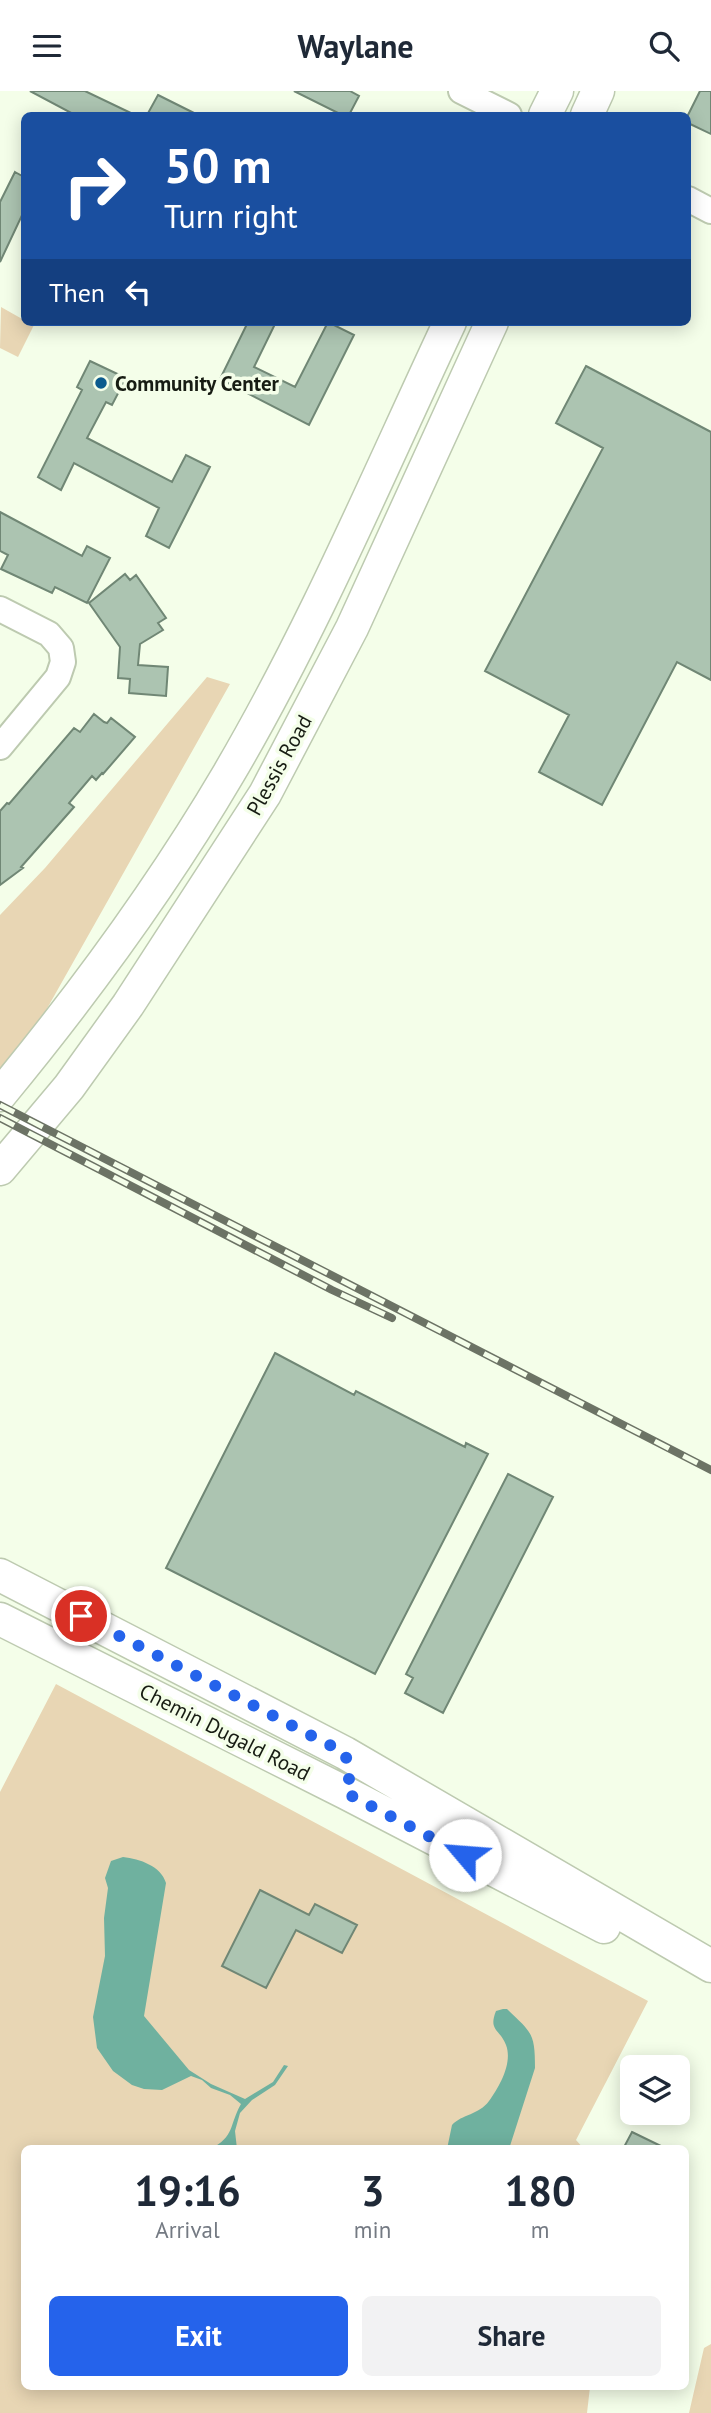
<!DOCTYPE html>
<html lang="en">
<head>
<meta charset="utf-8">
<style>
	:root { --surface:#fff; --page:#f2f2f3; --text:#1f2937; --muted:#747a83; --accent:#2563eb }
	body { margin:0; font-family:"PT Sans",sans-serif; background:var(--page); color:var(--text); height:100vh; display:flex; flex-direction:column; font-size:26px; white-space:nowrap }
	* { box-sizing:border-box; margin:0 }
	p { font-size:23px; color:var(--muted) }
	.icon { flex:none; width:38px; height:38px; fill:none; stroke:currentColor; stroke-width:2; stroke-linecap:round; stroke-linejoin:round }
	.map { position:relative; flex:1; overflow:hidden }
	.drawer { position:absolute; left:21px; top:2054px; width:668px; height:245px; display:flex; flex-direction:column; background:var(--surface); border-radius:10px; box-shadow:0 4px 18px #0003 }
	.drawer>* { flex:none }
	.top-card { position:absolute; left:21px; top:21px; width:670px; height:214px; border-radius:10px; box-shadow:0 4px 18px #0003; background:#1a4fa0; color:#fff; overflow:hidden }
	.buttons { position:absolute; left:620px; top:1964px; display:grid; gap:14px }
	.buttons a { display:grid; place-items:center; width:70px; height:70px; border-radius:10px; background:var(--surface); box-shadow:0 4px 18px #0003; font-size:35px }
	.pin { position:absolute; display:grid; place-items:center; width:60px; height:60px; color:#fff; margin:-30px; border:4px solid #fff; border-radius:50%; box-shadow:0 2px 7px #0007 }
	.me { position:absolute; width:77px; margin:-38px; rotate:297deg; stroke-linejoin:round; filter:drop-shadow(0 0 5px #0008) }
	.turn { display:flex; align-items:center; gap:24px; height:147px; padding:0 28px; font-size:32px }
	.turn .icon { width:91px; height:91px; stroke-width:2.5 }
	.turn b { display:block; font-size:49px; line-height:60px }
	.then { display:flex; align-items:center; height:66px; padding:0 28px; background:#0003; gap:14px; font-size:26px }
	.eta { display:flex; justify-content:space-evenly; align-items:center; height:119px; text-align:center }
	.eta b { font-size:42px; font-weight:700; line-height:49px }
	.primary-button { display:flex; gap:14px; margin-top:auto; padding:14px 28px }
	.primary-button a { flex:1; height:80px; border-radius:10px; background:var(--accent); color:#fff; font-size:28px; font-weight:700; line-height:80px; text-align:center }
	.primary-button a+a { background:var(--page); color:var(--text) }
	header { display:flex; justify-content:space-between; align-items:center; height:91px; padding:0 28px; background:var(--surface); font-size:32px; font-weight:700 }
	.map>svg:first-child { display:block }
	.green { fill:#e8d6b4 }
	.water { fill:#6fb19f }
	.building { fill:#acc4b1; stroke:#708775; stroke-width:2 }
	.lines { fill:none; stroke-linecap:round; stroke-linejoin:round }
	.minor-casing { stroke:#bdcab0; stroke-width:28 }
	.major-casing { stroke:#bdcab0; stroke-width:35 }
	.minor { stroke:#fff; stroke-width:24 }
	.major { stroke:#fff; stroke-width:32 }
	.rail-casing { stroke:#6c7365; stroke-width:8 }
	.rail { stroke:#f4fee9; stroke-width:5; stroke-dasharray:16; stroke-linecap:butt }
	.route { stroke:#2563eb; stroke-width:12; stroke-dasharray:0 21.6 }
	.poi-dot { fill:#0c5b8e; stroke:#f4fee9; stroke-width:2.5 }
	.labels { text-anchor:middle; dominant-baseline:central; stroke-width:7; stroke-linejoin:round; paint-order:stroke }
	.poi-label { font-size:21px; font-weight:bold; fill:#171c13; stroke:#f4fee9; text-anchor:start }
	.street-label { font-size:21px; fill:#171c13; stroke:#f4fee9 }
</style>
</head>
<body>
<header><svg class="icon" aria-label="menu" viewBox="0 0 24 24"><path d="M4 6h16M4 12h16M4 18h16"/></svg>Waylane<svg class="icon" aria-label="search" viewBox="0 0 24 24"><circle cx="10" cy="10" r="6"/><path d="M15 15l6 6"/></svg></header>
<div class="map">
<svg width="711" height="2322" viewBox="0 0 711 2322">
	<rect width="100%" height="100%" fill="#f4fee9"/>
	<!-- green -->
	<path class="green" d="M1 216 24 229V231L34 234 18 266 0 257Z
		M207 586 230 593 9 985 0 980V824L45 777Z
		M56 1593 648 1910 576 2049 584 2058H24V2296H590L587 2322H0V1701Z
		M711 2253V2322H689L704 2257Z"/>
	<!-- water -->
	<path class="water" d="M123 1766C140 1768 161 1775 166 1792L144 1925 189 1979 211 1993 245 2008 273 1991 284 1974 288 1975 275 1994 252 2009 240 2022 235 2040 237 2058H210C235 2046 229 2034 241 2013L230 2004 211 1997 202 1989 191 1985 162 1999 144 1998 132 1994 113 1980 97 1957 93 1926 105 1865 104 1827 108 1797 105 1787 111 1770Z
		M503 1918H507C532 1942 535 1942 535 1977L509 2058H447L452 2034C462 2023 479 2024 489 2010 499 1996 513 1972 506 1954 500 1938 488 1940 496 1920Z"/>
	<!-- building -->
	<path class="building" d="M30 0H85L135 24H75Z
		M294 0H350L359 5 349 24H342Z
		M700 0H711V43L688 32V24Z
		M158 4 198 24H147Z
		M15 81 24 86V120L0 171V111Z
		M248 231H276L254 276 295 296 328 231 354 244 309 334 220 288Z
		M90 270 126 287 112 314 106 311 87 347 172 391 186 364 210 376 169 457 146 445 159 417 74 372 61 399 38 386 82 299 77 296Z
		M586 275 711 341V589L677 571 602 714 539 681 569 624 485 580 603 357 556 332Z
		M0 421 82 465 87 455 110 467 87 512 55 496 52 502 1 478 8 464 0 460Z
		M125 483 130 489 136 484 166 527 158 532 163 539 140 553 138 574 168 576 166 605 129 602 130 588 118 587 120 556 89 512Z
		M94 623 104 631 107 632 111 627 135 646 103 683 102 682 96 689 92 685 69 712 74 716 21 776 23 777 0 794V720L7 712 9 713 74 637 80 641Z
		M275 1262 354 1304 356 1300 465 1356 466 1352 488 1363 375 1583 166 1477Z
		M508 1383 553 1406 443 1622 405 1602 413 1587 406 1583Z
		M260 1799 309 1824 315 1813 357 1834 342 1862 296 1839 266 1897 222 1875Z
		M632 2041 667 2058H623Z"/>
	<g class="lines">
		<defs>
			<path id="minor" d="M461 0 509 24
				M688 108 711 120
				M0 518 49 543 61 557 63 571 58 586 0 656"/>
			<path id="major" d="M545 24 557 0
				M587 24 598 0
				M0 1004C84 902 162 796 229 682 314 537 379 382 450 231
				M0 1078 69 996 128 914 265 703 352 537 492 231
				M0 1484 345 1662 711 1875
				M0 1528 346 1702 604 1836"/>
		</defs>
		<!-- minor casing -->
		<use href="#minor" class="minor-casing"/>
		<!-- major casing -->
		<use href="#major" class="major-casing"/>
		<!-- minor -->
		<use href="#minor" class="minor"/>
		<!-- major -->
		<use href="#major" class="major"/>
		<defs>
			<path id="rail" d="M0 1014 711 1379
				M0 1027 332 1199 392 1227"/>
		</defs>
		<!-- rail casing -->
		<use href="#rail" class="rail-casing"/>
		<!-- rail -->
		<use href="#rail" class="rail"/>
	</g>
	<g class="lines">
		<!-- route -->
		<path class="route" d="M81 1525 345 1662 350 1683 346 1702 465 1764"/>
	</g>
	<!-- markers -->
	<circle class="poi-dot" cx="101" cy="292" r="7"/>
	<g class="labels">
		<!-- poi labels -->
		<g class="poi-label">
			<text x="115" y="292">Community Center</text>
		</g>
		<!-- street labels -->
		<g class="street-label">
			<text transform="translate(279 674) rotate(-61)">Plessis Road</text>
			<text transform="translate(225 1641) rotate(27)">Chemin Dugald Road</text>
		</g>
	</g>
</svg>
<div class="buttons">
<a><svg class="icon" aria-label="layers" viewBox="0 0 24 24"><path d="M12 4l9 5-9 5-9-5zM3 14l9 5 9-5"/></svg></a>
</div>
<div class="pin" style="left:81px;top:1525px;background:#d93025"><svg class="icon" aria-label="arrive" viewBox="0 0 24 24"><path d="M6 21V4h12l-3 4 3 4H6"/></svg></div>
<svg class="me" style="left:465px;top:1764px" viewBox="-20 -20 40 40"><circle r="19" fill="#fff"/><path d="M0-13L10 11 0 6-10 11z" fill="#2563eb"/></svg>
<div class="top-card">
<div class="turn"><svg class="icon" aria-label="right" viewBox="0 0 24 24"><path d="M7 20v-9h11M14 6l5 5-5 5"/></svg><div><b>50 m</b>Turn right</div></div>
<div class="then">Then<svg class="icon" aria-label="left" viewBox="0 0 24 24"><path d="M17 20v-9H6M10 6l-5 5 5 5"/></svg></div>
</div>
<section class="drawer">
<div class="eta">
<div><b>19:16</b><p>Arrival</p></div>
<div><b>3</b><p>min</p></div>
<div><b>180</b><p>m</p></div>
</div>
<div class="primary-button"><a>Exit</a><a>Share</a></div>
</section>
</div>
</body>
</html>
